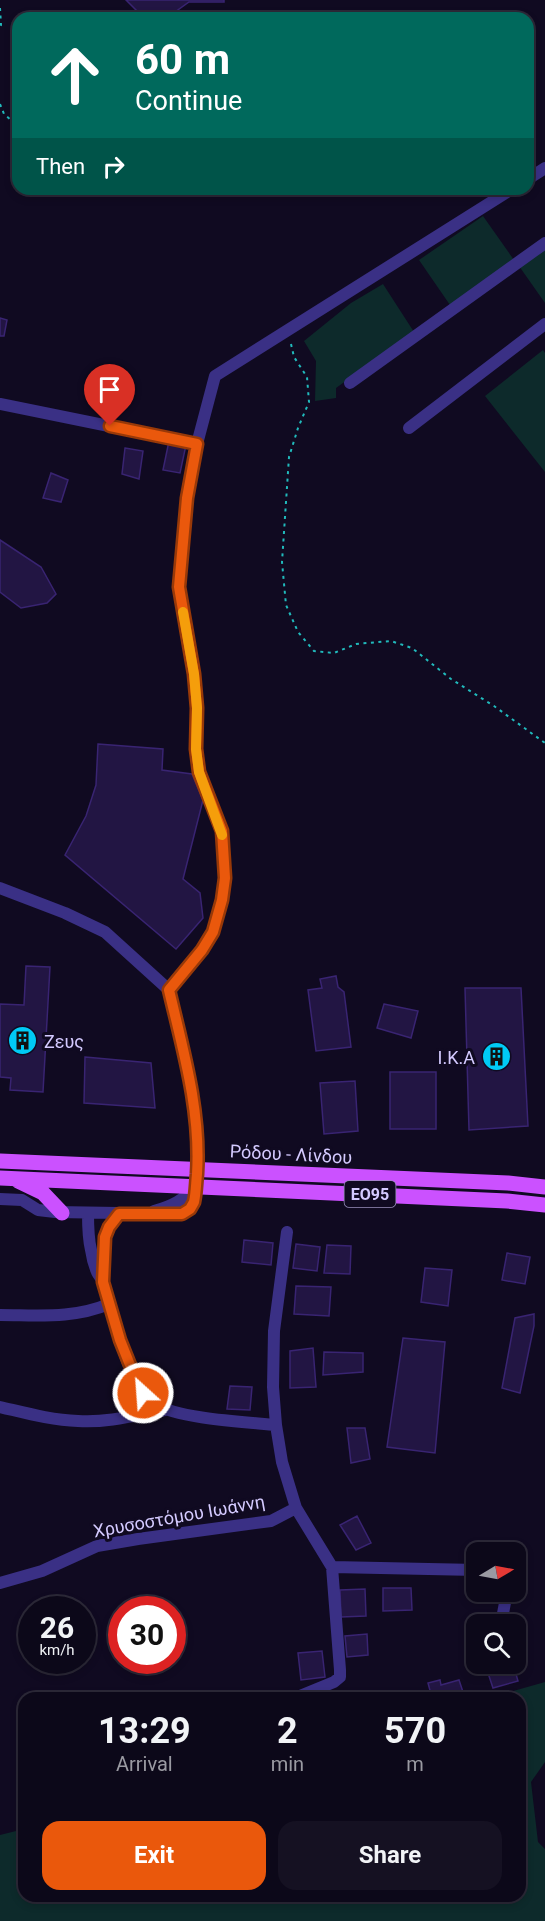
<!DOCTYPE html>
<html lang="en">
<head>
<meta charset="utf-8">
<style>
	:root { --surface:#0c0819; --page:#151122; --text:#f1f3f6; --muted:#9a9aa2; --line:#2c2938; --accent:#ea580c }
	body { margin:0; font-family:Roboto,sans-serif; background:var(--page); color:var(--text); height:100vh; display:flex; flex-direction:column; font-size:22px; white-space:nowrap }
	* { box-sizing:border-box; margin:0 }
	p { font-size:20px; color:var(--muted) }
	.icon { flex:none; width:33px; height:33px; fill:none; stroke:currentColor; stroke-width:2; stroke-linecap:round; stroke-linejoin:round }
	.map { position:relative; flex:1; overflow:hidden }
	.drawer { position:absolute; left:18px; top:1692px; width:508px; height:210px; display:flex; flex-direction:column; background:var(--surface); border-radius:18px; box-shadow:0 3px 9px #0003,0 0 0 2px var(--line) }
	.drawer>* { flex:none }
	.guide { position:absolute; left:12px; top:12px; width:522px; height:183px; border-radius:18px; box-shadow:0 3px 9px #0003,0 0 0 2px var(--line); background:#00695c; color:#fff; overflow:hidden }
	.needle { width:39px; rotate:80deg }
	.controls { position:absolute; left:466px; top:1542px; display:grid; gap:12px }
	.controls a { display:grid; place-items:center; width:60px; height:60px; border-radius:12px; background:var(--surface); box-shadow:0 3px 9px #0003,0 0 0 2px var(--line); font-size:30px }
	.speed { position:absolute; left:18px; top:1596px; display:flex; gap:12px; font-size:30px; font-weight:700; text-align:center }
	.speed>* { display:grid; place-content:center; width:78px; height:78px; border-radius:50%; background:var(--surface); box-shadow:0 3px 9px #0003,0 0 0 2px var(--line); line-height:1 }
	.speed small { font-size:15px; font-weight:400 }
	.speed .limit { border:9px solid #d22; background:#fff; color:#111 }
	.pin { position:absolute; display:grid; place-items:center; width:51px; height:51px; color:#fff; margin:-62px -26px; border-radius:50% 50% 50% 0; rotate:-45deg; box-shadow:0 0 6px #0007 }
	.pin .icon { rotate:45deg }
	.me { position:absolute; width:66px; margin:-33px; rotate:334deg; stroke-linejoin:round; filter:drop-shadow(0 0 4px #0008) }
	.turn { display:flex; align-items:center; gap:21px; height:126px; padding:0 24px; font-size:27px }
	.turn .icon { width:78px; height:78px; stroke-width:2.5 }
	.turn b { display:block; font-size:42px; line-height:51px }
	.then { display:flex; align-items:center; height:57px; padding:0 24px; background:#0003; gap:12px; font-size:22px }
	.eta { display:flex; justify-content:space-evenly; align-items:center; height:102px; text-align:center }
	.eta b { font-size:36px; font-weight:700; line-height:42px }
	.button { display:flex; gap:12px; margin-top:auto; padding:12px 24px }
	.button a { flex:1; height:69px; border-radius:18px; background:var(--accent); color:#fff; font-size:24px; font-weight:700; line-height:69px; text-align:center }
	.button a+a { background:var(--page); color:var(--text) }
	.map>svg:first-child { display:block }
	.green { fill:#0d2a2b }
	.building { fill:#221543; stroke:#392472; stroke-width:1.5 }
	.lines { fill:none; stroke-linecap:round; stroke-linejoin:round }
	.path { stroke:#21babc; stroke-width:2; stroke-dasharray:3 4.5; stroke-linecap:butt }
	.street { stroke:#3a3085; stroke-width:12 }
	.primary { stroke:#cb51ff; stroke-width:15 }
	.route-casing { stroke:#983908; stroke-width:15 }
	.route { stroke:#ea580c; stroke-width:10 }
	.slow { stroke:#f59e0b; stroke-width:10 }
	.labels { text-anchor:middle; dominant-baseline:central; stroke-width:6; stroke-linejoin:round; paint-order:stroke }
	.shield { fill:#100a21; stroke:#9990bc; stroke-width:1.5 }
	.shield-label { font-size:16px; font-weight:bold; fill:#d4caff }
	.poi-label { font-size:18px; fill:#d4caff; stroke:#100a21; text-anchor:start }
	.street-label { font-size:18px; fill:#d4caff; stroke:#100a21 }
</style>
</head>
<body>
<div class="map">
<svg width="545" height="1921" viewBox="0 0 545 1921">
	<rect width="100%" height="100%" fill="#100a21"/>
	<!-- green -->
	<path class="green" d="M483 216 514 260 450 305 419 260Z
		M545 247V303L519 266Z
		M383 284 414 332 336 388V398L315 401 316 361 304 341 351 303Z
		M543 350 545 353V472L485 396Z
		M545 1682V1762L531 1782 538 1842 545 1849V1921H0V1835L24 1829V1896H520V1698H488Z"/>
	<!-- building -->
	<path class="building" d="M126 0H224V2H189L168 17H143Z
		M0 318 7 320 4 336H0Z
		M169 441 186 445 180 473 163 470Z
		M125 448 143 451 139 479 122 474Z
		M51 473 68 480 61 502 43 498Z
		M0 540 41 567 56 594 47 603 21 608 0 592Z
		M98 744 163 749 162 770 192 774 203 800 183 879 200 893 203 918 176 949 65 855 86 816 96 785Z
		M26 966 50 967 43 1092 10 1090 11 1078 0 1077V1004L24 1005Z
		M336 976 338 987 344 992 351 1047 316 1051 308 990 322 988 320 979Z
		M465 988H521L528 1126 469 1130Z
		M384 1004 418 1011 411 1038 377 1028Z
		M85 1057 151 1063 155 1108 84 1103Z
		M390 1072H436V1129H390Z
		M355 1081 358 1131 324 1134 320 1083Z
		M244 1240 273 1243 271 1265 242 1262Z
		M296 1244 320 1247 317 1271 293 1268Z
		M327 1245 351 1246 350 1274 324 1273Z
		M507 1253 530 1257 525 1284 502 1280Z
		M425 1268 452 1270 448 1306 421 1302Z
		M296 1286 331 1287 329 1316 294 1314Z
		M534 1314V1326L520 1393 502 1388 515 1318Z
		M403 1338 445 1342 435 1453 387 1447Z
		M313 1348 316 1387 290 1388V1351Z
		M324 1352 363 1353V1372L323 1375Z
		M230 1386 252 1387 250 1410 227 1409Z
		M347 1428H365L370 1459 351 1463Z
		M357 1516 371 1543 356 1550 340 1525Z
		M383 1588H411L412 1610 383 1611Z
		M365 1589 366 1616 341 1617 340 1590Z
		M367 1634 368 1655 347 1657 345 1636Z
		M322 1651 325 1677 301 1680 298 1653Z
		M497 1664H513L518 1681 493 1688 486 1667Z
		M440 1680 441 1685 459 1680 465 1698H432L428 1683Z"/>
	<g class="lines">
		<!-- path -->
		<path class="path" d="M0 8 1 25 0 27
			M0 104 4 114 18 126
			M291 344 294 357 307 377 309 402 298 428 289 457 282 562 286 605 298 632 314 651 334 653 356 644 391 641 412 648 451 679 494 706 545 743"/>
		<!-- street -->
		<path class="street" d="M528 179 545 168
			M350 383 545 243
			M0 404 197 444
			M409 428 545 324
			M0 888 65 913 105 932 169 990 190 1079 194 1109 197 1147 194 1202 190 1209 182 1214 55 1212 38 1210 22 1200 0 1199
			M169 990 202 950 213 932 223 900 225 877 222 831 199 772 196 749 197 708 194 674 179 587 187 498 197 444 215 376 512 189
			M154 1211C172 1206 184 1200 196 1186
			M88 1213C88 1226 88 1238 91 1250 92 1257 94 1265 97 1272 99 1276 102 1279 104 1284 115 1315 126 1386 155 1404 179 1419 246 1422 276 1425
			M287 1232 274 1331 273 1387 276 1425 282 1462 296 1508 332 1567 340 1670V1677L334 1682 295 1698
			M103 1282C107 1255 98 1236 119 1214
			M0 1315C38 1315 73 1319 109 1304
			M0 1407C26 1413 51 1420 78 1421 107 1423 137 1415 165 1410
			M332 1567 477 1570
			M0 1583 42 1571 97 1546 138 1539 271 1521 296 1508
			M501 1624 507 1592"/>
		<!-- primary -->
		<path class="primary" d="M0 1161 508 1183 545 1187
			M0 1178 507 1201 545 1205
			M18 1181 43 1193 62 1213"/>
	</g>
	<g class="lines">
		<defs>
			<path id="route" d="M110 426 197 444 187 498 179 587 194 674 197 708 196 749 199 772 222 831 225 878 222 900 213 932 202 950 169 990C183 1050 201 1111 197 1174 196 1183 196 1193 194 1202L190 1209 182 1214H119L109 1227 105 1237 103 1282 120 1340 134 1375 143 1393"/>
		</defs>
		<!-- route casing -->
		<use href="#route" class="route-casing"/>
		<!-- route -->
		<use href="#route" class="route"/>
		<!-- slow -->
		<path class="slow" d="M183 612 194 674 197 708 196 749 199 772 222 835"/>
	</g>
	<!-- icons -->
	<defs>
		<symbol id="building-disc" viewBox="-11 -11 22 22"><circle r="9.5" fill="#00caf5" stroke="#100a21"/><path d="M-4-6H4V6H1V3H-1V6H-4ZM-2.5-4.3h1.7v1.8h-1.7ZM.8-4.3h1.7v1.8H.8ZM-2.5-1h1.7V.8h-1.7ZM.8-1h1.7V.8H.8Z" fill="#111"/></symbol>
	</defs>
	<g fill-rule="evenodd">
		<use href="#building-disc" x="6" y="1024" width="33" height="33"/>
		<use href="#building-disc" x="480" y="1040" width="33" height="33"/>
	</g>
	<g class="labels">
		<!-- shield labels -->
		<rect class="shield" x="344.5" y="1181" width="51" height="26" rx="4.5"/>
		<g class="shield-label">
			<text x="370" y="1194">ΕΟ95</text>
		</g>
		<!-- poi labels -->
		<g class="poi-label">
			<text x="44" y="1041">Ζευς</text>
			<text x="475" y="1057" text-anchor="end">Ι.Κ.Α</text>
		</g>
		<!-- street labels -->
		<g class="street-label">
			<text transform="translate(291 1154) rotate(3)">Ρόδου - Λίνδου</text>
			<text transform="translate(179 1516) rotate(-10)">Χρυσοστόμου Ιωάννη</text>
		</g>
	</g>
</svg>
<div class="controls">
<a><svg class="needle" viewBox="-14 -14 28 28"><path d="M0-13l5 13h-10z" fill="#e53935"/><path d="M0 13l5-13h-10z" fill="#9a9aa2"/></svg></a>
<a><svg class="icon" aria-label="search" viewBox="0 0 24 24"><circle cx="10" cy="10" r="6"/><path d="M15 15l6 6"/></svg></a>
</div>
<div class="speed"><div>26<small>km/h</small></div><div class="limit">30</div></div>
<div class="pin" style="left:110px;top:426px;background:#d93025"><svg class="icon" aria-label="arrive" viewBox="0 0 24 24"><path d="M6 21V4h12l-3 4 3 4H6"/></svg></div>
<svg class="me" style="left:143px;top:1393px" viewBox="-20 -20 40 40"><circle r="17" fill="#ea580c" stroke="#fff" stroke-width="3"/><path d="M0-11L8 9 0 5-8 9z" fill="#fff"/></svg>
<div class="guide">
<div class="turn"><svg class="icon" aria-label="ahead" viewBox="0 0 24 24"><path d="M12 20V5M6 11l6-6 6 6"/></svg><div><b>60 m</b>Continue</div></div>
<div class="then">Then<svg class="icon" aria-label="right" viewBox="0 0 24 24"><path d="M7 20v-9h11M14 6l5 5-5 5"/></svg></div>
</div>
<section class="drawer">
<div class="eta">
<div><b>13:29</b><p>Arrival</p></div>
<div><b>2</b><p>min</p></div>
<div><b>570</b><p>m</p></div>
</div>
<div class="button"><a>Exit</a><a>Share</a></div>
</section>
</div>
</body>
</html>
